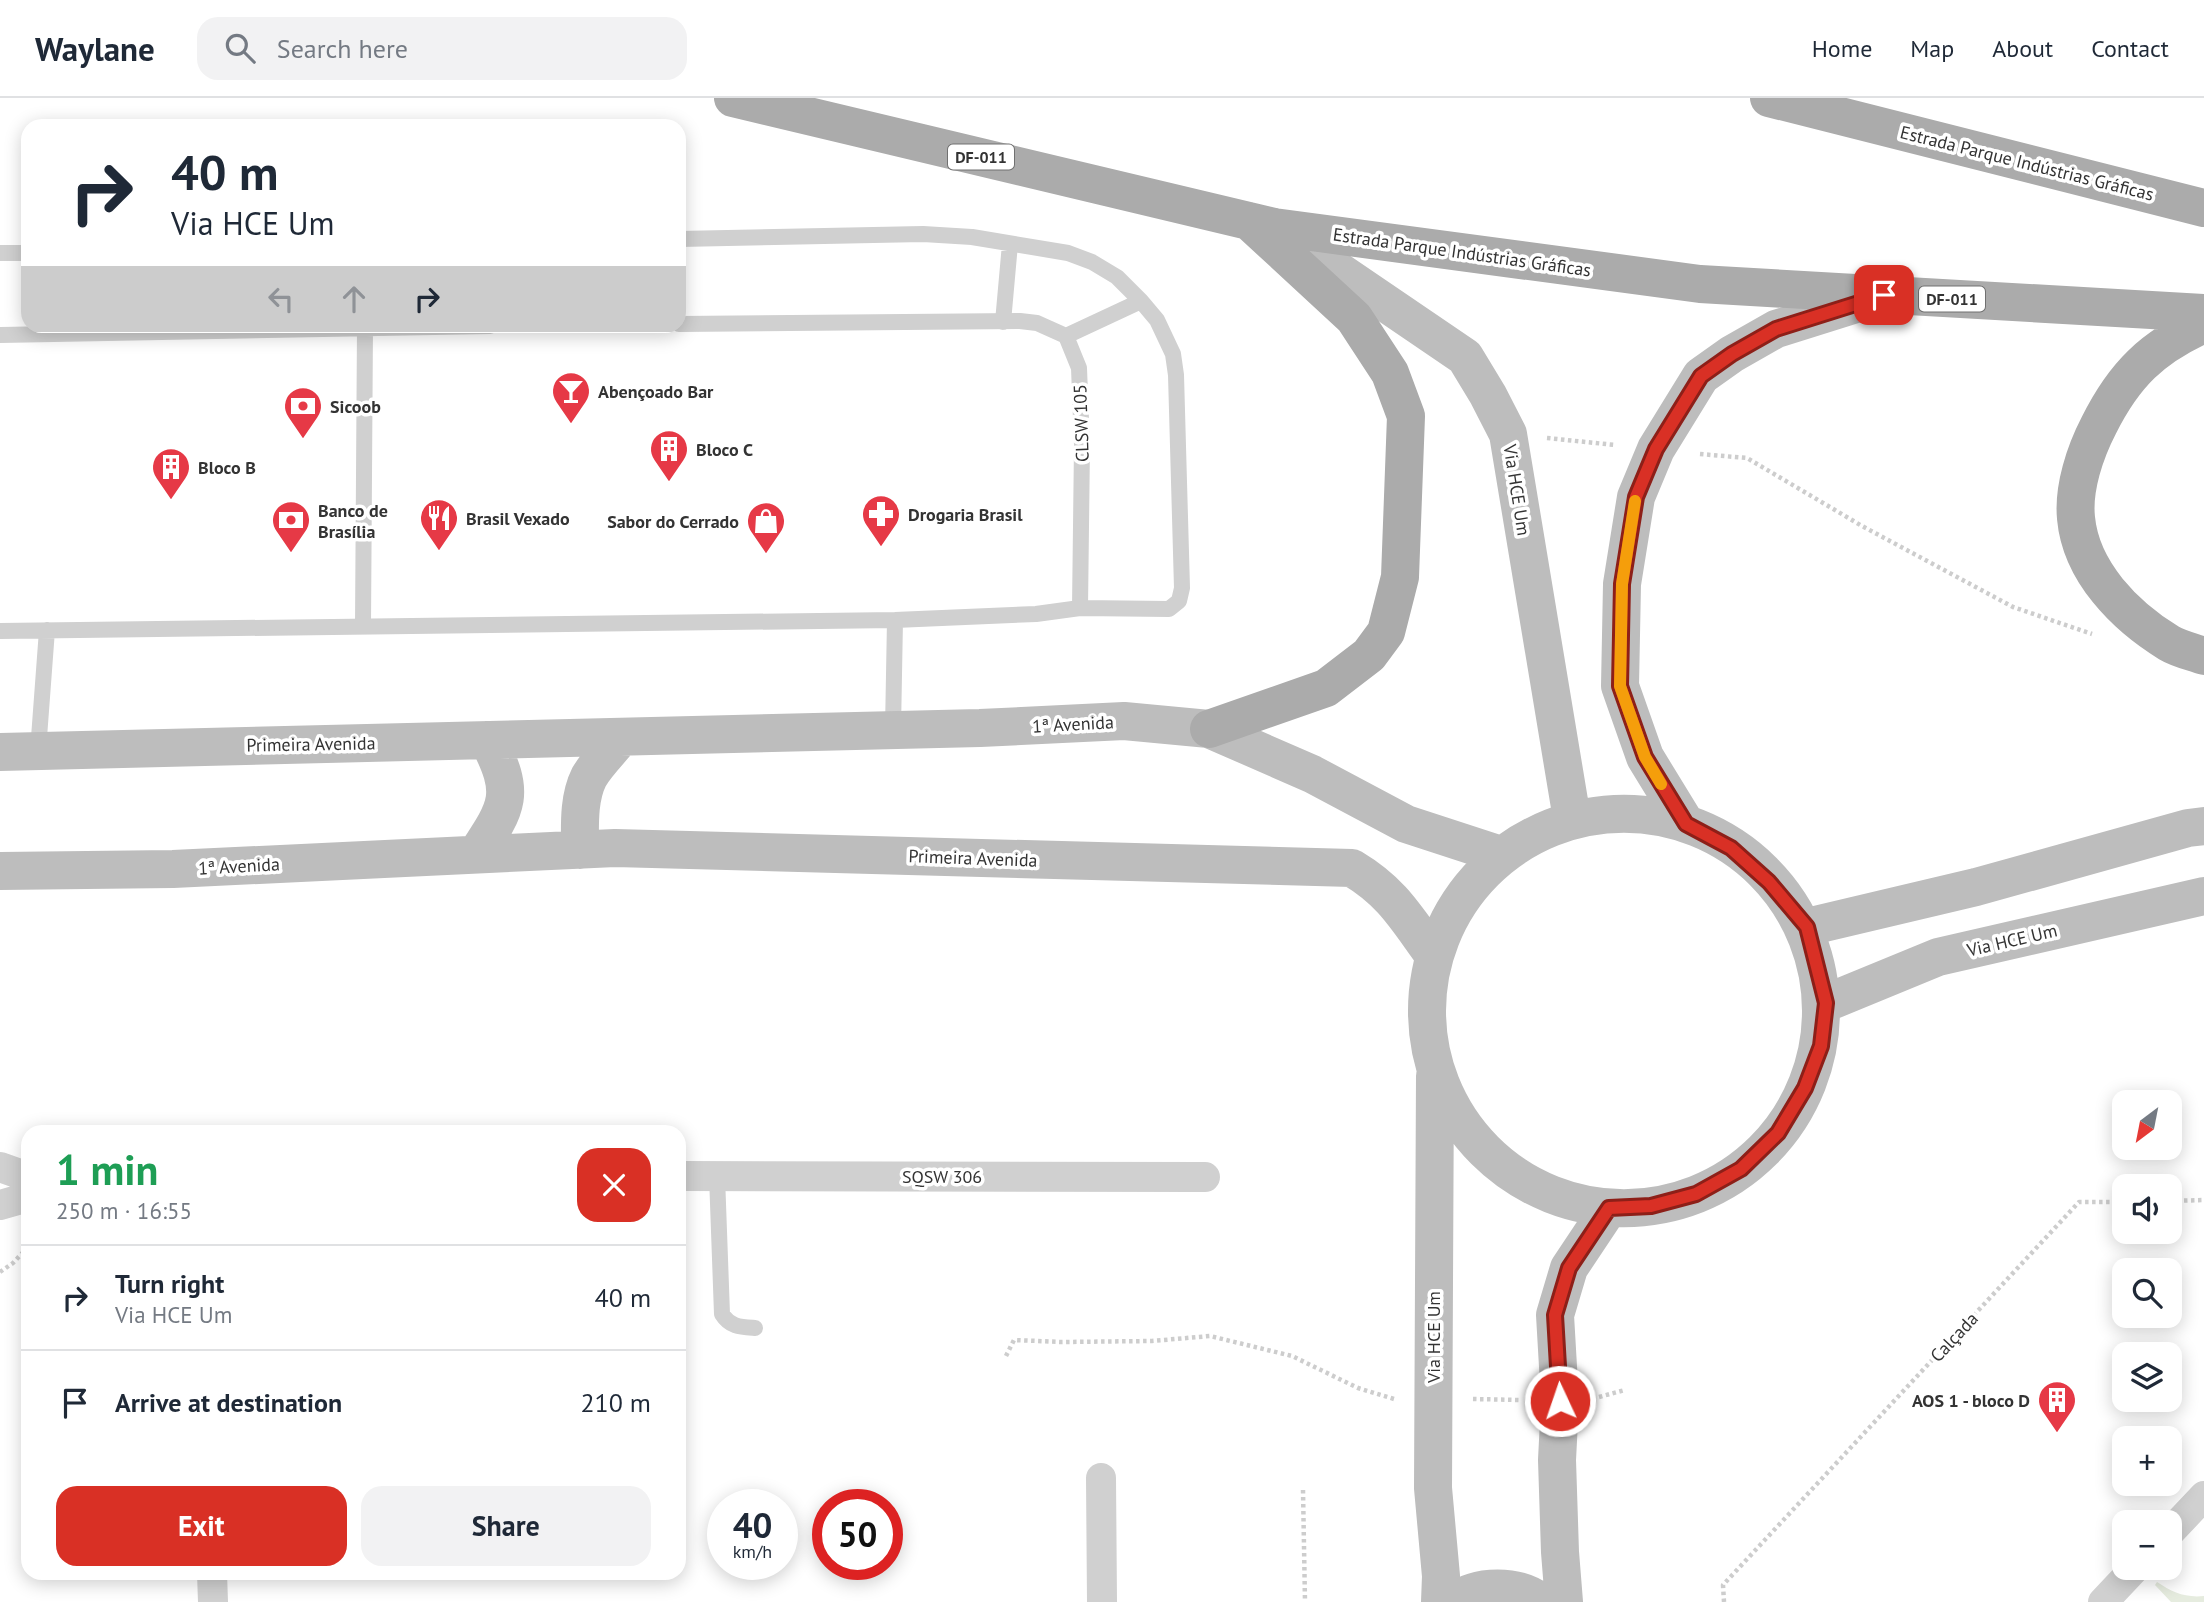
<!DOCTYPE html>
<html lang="en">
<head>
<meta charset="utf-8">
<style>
	:root { --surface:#fff; --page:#f2f2f3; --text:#1f2937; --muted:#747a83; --line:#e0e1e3; --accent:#d93025 }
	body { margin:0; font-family:"PT Sans",sans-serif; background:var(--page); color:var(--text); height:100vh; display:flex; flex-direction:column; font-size:26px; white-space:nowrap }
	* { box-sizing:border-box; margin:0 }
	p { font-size:23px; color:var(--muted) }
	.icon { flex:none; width:38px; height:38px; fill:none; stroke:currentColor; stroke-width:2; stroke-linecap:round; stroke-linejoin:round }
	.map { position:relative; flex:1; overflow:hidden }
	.drawer { position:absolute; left:21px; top:1027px; width:665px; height:455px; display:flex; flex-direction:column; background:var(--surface); border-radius:21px; box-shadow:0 4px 18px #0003 }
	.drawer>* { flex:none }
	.top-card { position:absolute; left:21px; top:21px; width:665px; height:214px; border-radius:21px; box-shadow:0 4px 18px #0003; background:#fff; color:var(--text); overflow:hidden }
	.needle { width:46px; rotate:212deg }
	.tools { position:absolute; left:2112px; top:992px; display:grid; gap:14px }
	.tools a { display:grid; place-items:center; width:70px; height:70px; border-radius:14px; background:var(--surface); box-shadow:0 4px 18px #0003; font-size:35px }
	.speed { position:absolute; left:707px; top:1391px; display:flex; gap:14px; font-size:35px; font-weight:700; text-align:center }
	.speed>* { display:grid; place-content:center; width:91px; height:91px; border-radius:50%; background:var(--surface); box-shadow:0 4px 18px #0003; line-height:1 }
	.speed small { font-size:18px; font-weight:400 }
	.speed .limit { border:10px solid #d22; background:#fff; color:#111 }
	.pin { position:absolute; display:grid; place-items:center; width:60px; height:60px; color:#fff; margin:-30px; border-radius:14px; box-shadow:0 4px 10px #0006 }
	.me { position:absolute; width:77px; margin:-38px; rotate:357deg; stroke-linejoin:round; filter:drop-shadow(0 0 5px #0008) }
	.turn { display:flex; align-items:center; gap:24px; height:147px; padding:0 35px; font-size:32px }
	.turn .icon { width:91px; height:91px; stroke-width:2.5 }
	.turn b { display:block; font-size:49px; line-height:60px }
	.lanes { display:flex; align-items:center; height:66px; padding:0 35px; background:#0003; justify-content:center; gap:35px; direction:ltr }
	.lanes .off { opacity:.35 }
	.round { display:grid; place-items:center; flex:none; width:74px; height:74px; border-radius:21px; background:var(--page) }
	.headline { display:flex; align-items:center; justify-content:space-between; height:119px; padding:0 35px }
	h1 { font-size:42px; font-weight:600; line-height:52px; color:#1e9e55 }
	.cta { display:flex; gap:14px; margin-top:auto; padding:14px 35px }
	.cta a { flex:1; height:80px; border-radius:21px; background:var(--accent); color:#fff; font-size:28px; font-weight:600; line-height:80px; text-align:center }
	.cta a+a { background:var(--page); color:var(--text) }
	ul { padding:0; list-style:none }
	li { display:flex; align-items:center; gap:21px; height:105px; padding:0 35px; border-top:2px solid var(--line) }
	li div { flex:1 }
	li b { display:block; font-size:26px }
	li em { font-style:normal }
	header { display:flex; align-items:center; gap:42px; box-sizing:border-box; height:98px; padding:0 35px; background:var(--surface); border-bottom:2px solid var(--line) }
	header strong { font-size:33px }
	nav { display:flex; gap:38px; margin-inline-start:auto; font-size:24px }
	.search { width:490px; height:63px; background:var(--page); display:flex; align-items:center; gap:18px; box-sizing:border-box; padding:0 24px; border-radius:21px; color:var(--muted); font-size:26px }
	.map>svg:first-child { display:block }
	.green { fill:#e6ecdf }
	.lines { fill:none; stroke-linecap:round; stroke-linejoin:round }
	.path { stroke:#cdcdcd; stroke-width:4.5; stroke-dasharray:3.5 3.5; stroke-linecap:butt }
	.service { stroke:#d0d0d0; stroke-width:16 }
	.minor { stroke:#d0d0d0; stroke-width:30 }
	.secondary { stroke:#bdbdbd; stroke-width:38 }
	.primary { stroke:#ababab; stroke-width:38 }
	.route-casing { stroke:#8d1f18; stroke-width:18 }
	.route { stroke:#d93025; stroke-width:12 }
	.slow { stroke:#f59e0b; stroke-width:12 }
	.labels { text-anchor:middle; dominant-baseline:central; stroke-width:7; stroke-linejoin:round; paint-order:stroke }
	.shield { fill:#fff; stroke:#707070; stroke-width:2 }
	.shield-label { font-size:16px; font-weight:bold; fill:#333 }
	.street-label { font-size:18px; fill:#333; stroke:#fff }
	.poi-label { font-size:18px; font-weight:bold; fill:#333; stroke:#fff; text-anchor:start }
</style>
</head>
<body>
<header>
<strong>Waylane</strong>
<div class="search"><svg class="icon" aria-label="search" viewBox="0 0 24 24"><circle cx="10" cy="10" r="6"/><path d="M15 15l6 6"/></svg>Search here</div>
<nav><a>Home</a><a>Map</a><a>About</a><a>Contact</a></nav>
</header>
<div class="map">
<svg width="2204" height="1504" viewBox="0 0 2204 1504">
	<rect width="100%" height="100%" fill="#fff"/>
	<!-- green -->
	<path class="green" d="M2157 1484C2172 1494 2185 1500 2204 1498V1504H2171L2155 1487Z"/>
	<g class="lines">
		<!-- path -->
		<path class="path" d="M1547 340 1615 347
			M1700 356 1747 360 1862 428 2013 509 2092 536
			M2170 1103 2204 1102
			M0 1174 13 1165 28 1149
			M1006 1258 1014 1242 1062 1244 1152 1243 1210 1238 1292 1258 1358 1290 1394 1301
			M1599 1299 1625 1292
			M1473 1301 1520 1302
			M1303 1392 1305 1504
			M1724 1504 1723 1487 2079 1104H2124"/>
		<!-- service -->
		<path class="service" d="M0 155H28
			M1003 224 1010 146
			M679 226 1020 223 1037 225 1066 238 1079 270 1082 347 1080 510
			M0 237 490 228
			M1066 238 1141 203
			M363 528 365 228
			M0 533 895 522 1036 516 1080 510 1169 511 1179 503 1182 490 1176 277 1173 256 1157 222 1141 203 1117 179 1092 164 1068 155 972 139 923 136 679 141
			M893 631 895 522
			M38 653 47 532
			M717 1078 722 1216C730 1229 741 1229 755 1230"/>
		<!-- minor -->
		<path class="minor" d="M0 1069 28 1079
			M679 1078 1205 1079
			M0 1107 28 1099
			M1101 1380 1102 1504
			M2170 1434 2204 1398
			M212 1475 213 1504
			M2103 1504 2135 1470"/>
		<!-- secondary -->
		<path class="secondary" d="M1274 129 1465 259 1488 297 1508 336 1572 721
			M0 654 980 630 1124 623 1209 631 1312 676 1406 726 1498 756
			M1427 913a197 197 0 1 1 394 0a197 197 0 1 1-394 0Z
			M1686 726 1645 659 1620 588 1622 486 1636 399 1656 351 1701 278 1732 256 1776 231 1881 198
			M580 752C580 729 578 701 589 679 597 665 611 652 621 639
			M477 755C508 708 516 696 488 642
			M0 773 173 771 615 750 1352 770C1392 794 1405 818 1432 855
			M1807 829 1976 789 2188 730 2204 728
			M1826 905 1938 859 2204 798
			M1435 978 1433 1390 1441 1478 1440 1504
			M1454 1504C1477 1486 1518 1486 1541 1504
			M1564 1504 1560 1454 1557 1362 1560 1303 1555 1217 1569 1170 1609 1110"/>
		<!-- primary -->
		<path class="primary" d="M733 0 1274 129 1700 186 2204 215
			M1769 0 2204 110
			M2204 226C2152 249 2124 277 2099 327 2085 354 2073 390 2076 420 2081 474 2125 518 2169 545 2179 551 2193 554 2204 558
			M1209 631 1326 590 1369 557 1386 534 1400 479 1406 318 1390 275 1354 220 1249 123"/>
	</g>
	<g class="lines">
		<defs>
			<path id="route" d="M1560 1303 1555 1217 1569 1170 1609 1110 1651 1108 1696 1096 1741 1071 1778 1035 1805 990 1821 948 1826 905 1807 829 1769 784 1731 750 1686 726 1645 659 1620 588 1622 486 1636 399 1656 351 1701 278 1732 256 1776 231 1884 197"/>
		</defs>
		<!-- route casing -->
		<use href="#route" class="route-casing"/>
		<!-- route -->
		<use href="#route" class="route"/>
		<!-- slow -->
		<path class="slow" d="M1635 403 1622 486 1620 588 1645 659 1661 686"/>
	</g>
	<!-- icons -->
	<defs>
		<symbol id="bar-pin" viewBox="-11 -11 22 30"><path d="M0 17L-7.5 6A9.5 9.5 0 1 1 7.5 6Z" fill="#e63946" stroke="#fff"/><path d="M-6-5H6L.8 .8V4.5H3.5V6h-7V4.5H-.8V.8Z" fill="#fff"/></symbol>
		<symbol id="bank-pin" viewBox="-11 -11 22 30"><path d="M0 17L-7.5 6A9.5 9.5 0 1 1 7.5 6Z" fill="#e63946" stroke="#fff"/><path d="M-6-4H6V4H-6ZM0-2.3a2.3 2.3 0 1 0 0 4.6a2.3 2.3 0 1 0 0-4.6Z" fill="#fff"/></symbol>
		<symbol id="building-pin" viewBox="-11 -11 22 30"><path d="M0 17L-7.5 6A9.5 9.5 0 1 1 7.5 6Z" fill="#e63946" stroke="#fff"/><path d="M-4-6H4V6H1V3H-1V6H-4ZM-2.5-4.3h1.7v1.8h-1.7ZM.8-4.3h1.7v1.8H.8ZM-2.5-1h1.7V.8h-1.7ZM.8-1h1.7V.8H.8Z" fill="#fff"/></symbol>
		<symbol id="pharmacy-pin" viewBox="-11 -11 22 30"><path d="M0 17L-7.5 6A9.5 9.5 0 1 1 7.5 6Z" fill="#e63946" stroke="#fff"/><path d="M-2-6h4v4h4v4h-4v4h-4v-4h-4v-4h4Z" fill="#fff"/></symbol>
		<symbol id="restaurant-pin" viewBox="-11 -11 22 30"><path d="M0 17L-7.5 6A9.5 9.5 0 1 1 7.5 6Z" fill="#e63946" stroke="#fff"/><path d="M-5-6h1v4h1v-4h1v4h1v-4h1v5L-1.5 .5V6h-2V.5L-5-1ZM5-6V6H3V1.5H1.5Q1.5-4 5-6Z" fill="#fff"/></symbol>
		<symbol id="shop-pin" viewBox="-11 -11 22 30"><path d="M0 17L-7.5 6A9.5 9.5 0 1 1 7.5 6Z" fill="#e63946" stroke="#fff"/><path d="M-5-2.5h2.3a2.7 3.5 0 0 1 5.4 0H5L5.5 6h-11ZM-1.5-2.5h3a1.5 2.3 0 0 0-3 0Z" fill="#fff"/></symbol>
	</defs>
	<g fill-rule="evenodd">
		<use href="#bar-pin" x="549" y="271" width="44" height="60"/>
		<use href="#bank-pin" x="281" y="286" width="44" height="60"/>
		<use href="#building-pin" x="647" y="329" width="44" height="60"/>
		<use href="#building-pin" x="149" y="347" width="44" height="60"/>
		<use href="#pharmacy-pin" x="859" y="394" width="44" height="60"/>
		<use href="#restaurant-pin" x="417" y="398" width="44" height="60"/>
		<use href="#bank-pin" x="269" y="400" width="44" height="60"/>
		<use href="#shop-pin" x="744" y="401" width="44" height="60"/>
		<use href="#building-pin" x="2035" y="1280" width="44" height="60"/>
	</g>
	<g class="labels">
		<!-- shield labels -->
		<g class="shield">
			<rect x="948" y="46.5" width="66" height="25" rx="5"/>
			<rect x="1919" y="188.5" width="66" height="25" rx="5"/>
		</g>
		<g class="shield-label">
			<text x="981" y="59">DF-011</text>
			<text x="1952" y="201">DF-011</text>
		</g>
		<!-- street labels -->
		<g class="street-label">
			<text transform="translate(2027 65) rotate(14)">Estrada Parque Indústrias Gráficas</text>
			<text transform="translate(1462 154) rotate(8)">Estrada Parque Indústrias Gráficas</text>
			<text transform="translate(1081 325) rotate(-92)">CLSW 105</text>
			<text transform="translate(1517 392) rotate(81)">Via HCE Um</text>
			<text transform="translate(1073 626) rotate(-3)">1ª Avenida</text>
			<text transform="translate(311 646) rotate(-1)">Primeira Avenida</text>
			<text transform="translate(973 760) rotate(2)">Primeira Avenida</text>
			<text transform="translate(239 768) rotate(-3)">1ª Avenida</text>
			<text transform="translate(2012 842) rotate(-13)">Via HCE Um</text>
			<text x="942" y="1078">SQSW 306</text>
			<text transform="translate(1433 1239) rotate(-90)">Via HCE Um</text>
			<text transform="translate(1954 1239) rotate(-47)">Calçada</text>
		</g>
		<!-- poi labels -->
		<g class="poi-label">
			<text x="598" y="293">Abençoado Bar</text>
			<text x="330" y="308">Sicoob</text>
			<text x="696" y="351">Bloco C</text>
			<text x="198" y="369">Bloco B</text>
			<text x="318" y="412">Banco de<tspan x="318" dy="21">Brasília</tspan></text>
			<text x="908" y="416">Drogaria Brasil</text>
			<text x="466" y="420">Brasil Vexado</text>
			<text x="739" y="423" text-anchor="end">Sabor do Cerrado</text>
			<text x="2030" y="1302" text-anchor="end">AOS 1 - bloco D</text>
		</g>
	</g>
</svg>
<div class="tools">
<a><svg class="needle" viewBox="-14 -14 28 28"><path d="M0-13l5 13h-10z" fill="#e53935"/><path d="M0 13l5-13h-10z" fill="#747a83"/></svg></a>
<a><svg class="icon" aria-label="sound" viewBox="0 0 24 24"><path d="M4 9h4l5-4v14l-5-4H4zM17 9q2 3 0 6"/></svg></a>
<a><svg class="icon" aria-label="search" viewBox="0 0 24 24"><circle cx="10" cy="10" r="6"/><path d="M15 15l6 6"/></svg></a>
<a><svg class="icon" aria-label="layers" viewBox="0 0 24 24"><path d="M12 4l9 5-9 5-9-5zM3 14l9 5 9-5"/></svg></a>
<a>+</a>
<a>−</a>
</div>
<div class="speed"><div>40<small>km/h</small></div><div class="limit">50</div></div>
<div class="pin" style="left:1884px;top:197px;background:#d93025"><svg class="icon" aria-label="arrive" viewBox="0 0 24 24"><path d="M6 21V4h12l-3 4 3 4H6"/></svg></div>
<svg class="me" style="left:1560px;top:1303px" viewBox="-20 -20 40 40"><circle r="17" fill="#d93025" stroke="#fff" stroke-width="3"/><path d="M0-11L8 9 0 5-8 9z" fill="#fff"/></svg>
<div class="top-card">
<div class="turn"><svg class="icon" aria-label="right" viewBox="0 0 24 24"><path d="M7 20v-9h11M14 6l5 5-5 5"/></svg><div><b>40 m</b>Via HCE Um</div></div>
<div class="lanes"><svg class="icon off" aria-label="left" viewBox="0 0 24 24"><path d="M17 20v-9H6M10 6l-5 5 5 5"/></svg><svg class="icon off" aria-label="ahead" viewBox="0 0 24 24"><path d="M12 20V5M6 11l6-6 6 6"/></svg><svg class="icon" aria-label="right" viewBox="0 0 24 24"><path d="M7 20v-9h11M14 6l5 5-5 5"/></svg></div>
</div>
<section class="drawer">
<div class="headline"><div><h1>1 min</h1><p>250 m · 16:55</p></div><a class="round" style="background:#d93025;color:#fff"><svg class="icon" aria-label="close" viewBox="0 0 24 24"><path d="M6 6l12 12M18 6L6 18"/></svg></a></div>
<ul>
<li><svg class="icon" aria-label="right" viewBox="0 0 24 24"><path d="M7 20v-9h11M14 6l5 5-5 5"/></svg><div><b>Turn right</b><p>Via HCE Um</p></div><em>40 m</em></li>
<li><svg class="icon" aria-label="arrive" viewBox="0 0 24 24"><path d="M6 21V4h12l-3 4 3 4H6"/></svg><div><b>Arrive at destination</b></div><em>210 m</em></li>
</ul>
<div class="cta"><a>Exit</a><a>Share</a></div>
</section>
</div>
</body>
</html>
